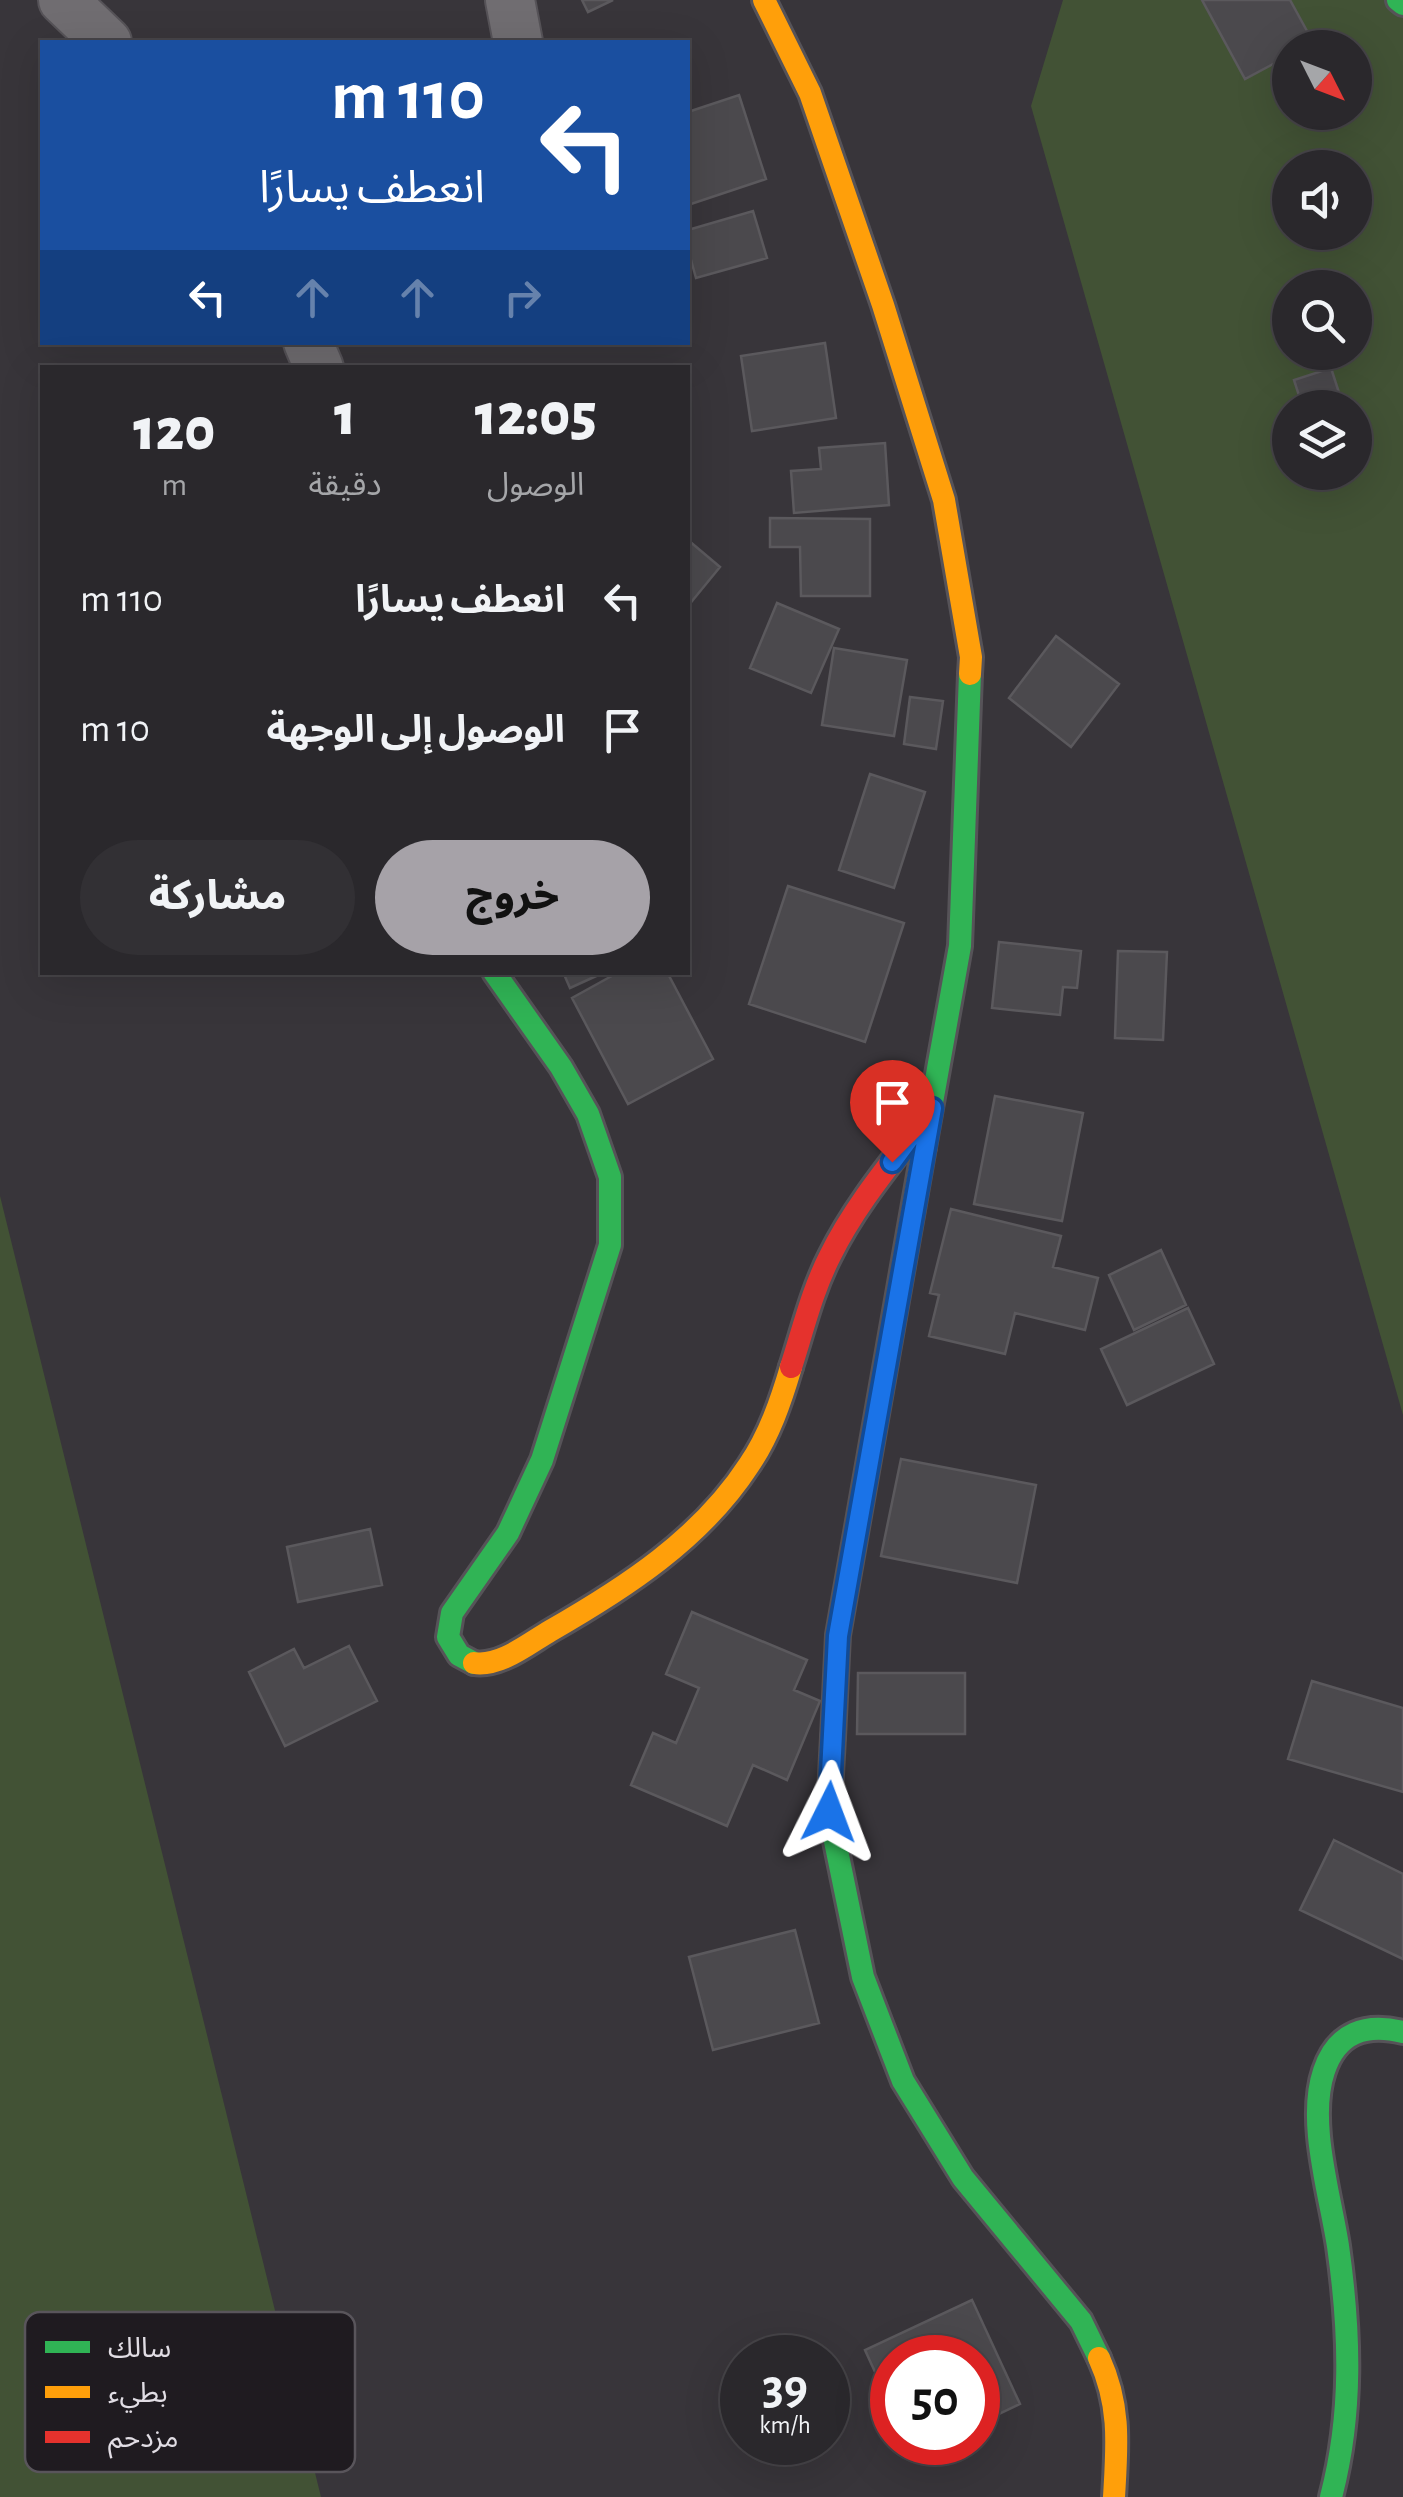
<!DOCTYPE html>
<html lang="ar">
<head>
<meta charset="utf-8">
<style>
	:root { --surface:#2a282c; --page:#323034; --text:#f1f3f6; --muted:#a5a6a9; --line:#464448; --accent:#a6a2a8 }
	body { margin:0; font-family:"Alegreya Sans","Noto Sans Arabic",sans-serif; background:var(--page); color:var(--text); direction:rtl; height:100vh; display:flex; flex-direction:column; font-size:38px; white-space:nowrap }
	* { box-sizing:border-box; margin:0 }
	p { font-size:32px; color:var(--muted) }
	.icon { flex:none; width:55px; height:55px; fill:none; stroke:currentColor; stroke-width:2; stroke-linecap:round; stroke-linejoin:round }
	.map { position:relative; flex:1; overflow:hidden; direction:ltr }
	.side { position:absolute; left:40px; top:365px; width:650px; height:610px; display:flex; flex-direction:column; background:var(--surface); border-radius:0px; box-shadow:0 10px 40px #0002,0 0 0 2px var(--line); direction:rtl }
	.side>* { flex:none }
	.banner { position:absolute; left:40px; top:40px; width:650px; height:305px; border-radius:0px; box-shadow:0 10px 40px #0002,0 0 0 2px var(--line); direction:rtl; background:#1a4fa0; color:#fff; overflow:hidden }
	.needle { width:65px; rotate:132deg }
	.buttons { position:absolute; left:1272px; top:30px; display:grid; gap:20px }
	.buttons a { display:grid; place-items:center; width:100px; height:100px; border-radius:50%; background:var(--surface); box-shadow:0 10px 40px #0002,0 0 0 2px var(--line); font-size:50px }
	.speed { position:absolute; left:720px; top:2335px; display:flex; gap:20px; font-size:50px; font-weight:700; text-align:center }
	.speed>* { display:grid; place-content:center; width:130px; height:130px; border-radius:50%; background:var(--surface); box-shadow:0 10px 40px #0002,0 0 0 2px var(--line); line-height:1 }
	.speed small { font-size:25px; font-weight:400 }
	.speed .limit { border:15px solid #d22; background:#fff; color:#111 }
	.pin { position:absolute; display:grid; place-items:center; width:85px; height:85px; color:#fff; margin:-102px -42px; border-radius:50% 50% 50% 0; rotate:-45deg; box-shadow:0 0 10px #0007 }
	.pin .icon { rotate:45deg }
	.me { position:absolute; width:110px; margin:-55px; rotate:3deg; stroke-linejoin:round; filter:drop-shadow(0 0 8px #0008) }
	.turn { display:flex; align-items:center; gap:35px; height:210px; padding:0 40px; font-size:45px }
	.turn .icon { width:130px; height:130px; stroke-width:2.5 }
	.turn b { display:block; font-size:70px; line-height:85px }
	.lanes { display:flex; align-items:center; height:95px; padding:0 40px; background:#0003; justify-content:center; gap:50px; direction:ltr }
	.lanes .off { opacity:.35 }
	.eta { display:flex; justify-content:space-evenly; align-items:center; height:170px; text-align:center }
	.eta b { font-size:60px; font-weight:800; line-height:70px }
	.action { display:flex; gap:20px; margin-top:auto; padding:20px 40px }
	.action a { flex:1; height:115px; border-radius:60px; background:var(--accent); color:#111; font-size:40px; font-weight:800; line-height:115px; text-align:center }
	.action a+a { background:var(--page); color:var(--text) }
	ul { padding:0; list-style:none }
	li { display:flex; align-items:center; gap:30px; height:130px; padding:0 40px }
	li div { flex:1 }
	li b { display:block; font-size:38px }
	li em { font-style:normal }
	.map>svg:first-child { display:block }
	.green { fill:#425235; fill-rule:evenodd }
	.building { fill:#4b494d; stroke:#5b595d; stroke-width:2.5 }
	.lines { fill:none; stroke-linecap:round; stroke-linejoin:round }
	.street-casing { stroke:#565358; stroke-width:52 }
	.fast-casing { stroke:#565358; stroke-width:28 }
	.slow-casing { stroke:#565358; stroke-width:28 }
	.jam-casing { stroke:#565358; stroke-width:28 }
	.street { stroke:#706d71; stroke-width:48 }
	.fast { stroke:#30b455; stroke-width:22 }
	.slow { stroke:#ff9f0a; stroke-width:22 }
	.jam { stroke:#e5322d; stroke-width:22 }
	.route-casing { stroke:#114b97; stroke-width:25 }
	.route { stroke:#1a73e8; stroke-width:18 }
	.key { fill:#1f1b20; stroke:#59555b; stroke-width:2.5 }
	.key-label { font-size:28px; fill:#e1dde4 }
</style>
</head>
<body>
<div class="map">
<svg width="1403" height="2497" viewBox="0 0 1403 2497">
	<rect width="100%" height="100%" fill="#38353a"/>
	<!-- green -->
	<path class="green" d="M1063 0H1403V1415L1031 106ZM1290 48H1355V112H1290ZM1290 168H1355V232H1290ZM1290 288H1355V352H1290ZM1290 408H1355V472H1290Z
		M0 1196 321 2497H0Z"/>
	<!-- building -->
	<path class="building" d="M582 0H613L588 12Z
		M1202 0H1290L1313 42 1303 48H1290V55L1245 79Z
		M739 95 766 179 688 205V112Z
		M753 211 767 258 696 278 688 249V230Z
		M825 343 836 418 752 431 741 356Z
		M1331 368 1344 408H1303L1294 380Z
		M885 443 889 505 794 513 791 471 821 469 819 448Z
		M770 518 870 519V596H801L800 547H770Z
		M688 540 720 567 688 606Z
		M777 603 839 629 811 693 750 668Z
		M1056 636 1119 684 1071 747 1009 698Z
		M834 648 907 660 894 736 822 725Z
		M910 697 943 701 936 749 904 744Z
		M870 774 925 792 894 888 839 870Z
		M788 886 904 923 865 1042 749 1004Z
		M999 942 1081 951 1077 988 1063 987 1060 1015 992 1008Z
		M1118 951 1167 952 1163 1040 1115 1038Z
		M563 972H605L570 988Z
		M619 972H667L713 1059 628 1104 572 998Z
		M995 1096 1083 1113 1062 1221 974 1204Z
		M951 1209 1061 1236 1053 1267 1098 1278 1085 1330 1015 1313 1005 1354 929 1336 939 1295 930 1293Z
		M1161 1250 1186 1305 1134 1330 1109 1275Z
		M1188 1308 1214 1364 1127 1405 1101 1349Z
		M901 1459 1036 1485 1017 1583 881 1556Z
		M370 1529 382 1585 298 1602 287 1547Z
		M692 1612 807 1660 794 1690 820 1701 787 1780 753 1765 727 1826 631 1785 653 1733 676 1743 699 1688 666 1674Z
		M349 1646 377 1701 285 1746 249 1672 294 1649 304 1668Z
		M858 1673H965V1734H857Z
		M1312 1681 1403 1708V1792L1288 1759Z
		M1334 1840 1403 1874V1959L1300 1910Z
		M795 1930 819 2023 713 2050 689 1957Z
		M972 2300 1020 2404 978 2424V2358H892V2409L865 2350Z
		M908 2442H938L914 2454Z"/>
	<g class="lines">
		<defs>
			<path id="street" d="M63 0 107 42
				M510 0 518 42
				M308 342 319 368"/>
			<path id="fast" d="M1398 0 1403 4
				M924 1147 960 946 970 674
				M474 1663 459 1655 448 1637 452 1613 508 1533 542 1460 610 1245V1177L588 1114 561 1067 494 972
				M833 1737 829 1812 863 1977 903 2081 963 2178 1081 2321 1099 2358
				M1331 2497C1353 2413 1350 2331 1338 2246 1330 2194 1307 2121 1324 2071 1337 2032 1366 2023 1403 2032"/>
			<path id="slow" d="M764 0 810 93 883 305 944 500 971 657 970 674
				M474 1663C500 1667 528 1644 550 1631 625 1588 701 1539 749 1465 769 1436 781 1401 791 1367
				M833 1737 838 1635 924 1147
				M1099 2358C1121 2406 1117 2446 1114 2497"/>
			<path id="jam" d="M791 1367C803 1330 812 1291 830 1256 854 1207 890 1164 923 1121"/>
		</defs>
		<!-- street casing -->
		<use href="#street" class="street-casing"/>
		<!-- fast casing -->
		<use href="#fast" class="fast-casing"/>
		<!-- slow casing -->
		<use href="#slow" class="slow-casing"/>
		<!-- jam casing -->
		<use href="#jam" class="jam-casing"/>
		<!-- street -->
		<use href="#street" class="street"/>
		<!-- fast -->
		<use href="#fast" class="fast"/>
		<!-- slow -->
		<use href="#slow" class="slow"/>
		<!-- jam -->
		<use href="#jam" class="jam"/>
	</g>
	<g class="lines">
		<defs>
			<path id="route" d="M829 1812 838 1636 932 1108 892 1162"/>
		</defs>
		<!-- route casing -->
		<use href="#route" class="route-casing"/>
		<!-- route -->
		<use href="#route" class="route"/>
	</g>
	<!-- legend -->
	<rect x="25" y="2312" width="330" height="160" rx="15" class="key"/>
	<rect x="45" y="2341" width="45" height="12" fill="#30b455"/>
	<rect x="45" y="2386" width="45" height="12" fill="#ff9f0a"/>
	<rect x="45" y="2431" width="45" height="12" fill="#e5322d"/>
	<g class="key-label">
		<text x="108" y="2357">سالك</text>
		<text x="108" y="2402">بطيء</text>
		<text x="108" y="2447">مزدحم</text>
	</g>
</svg>
<div class="buttons">
<a><svg class="needle" viewBox="-14 -14 28 28"><path d="M0-13l5 13h-10z" fill="#e53935"/><path d="M0 13l5-13h-10z" fill="#a5a6a9"/></svg></a>
<a><svg class="icon" aria-label="sound" viewBox="0 0 24 24"><path d="M4 9h4l5-4v14l-5-4H4zM17 9q2 3 0 6"/></svg></a>
<a><svg class="icon" aria-label="search" viewBox="0 0 24 24"><circle cx="10" cy="10" r="6"/><path d="M15 15l6 6"/></svg></a>
<a><svg class="icon" aria-label="layers" viewBox="0 0 24 24"><path d="M12 4l9 5-9 5-9-5zM3 14l9 5 9-5"/></svg></a>
</div>
<div class="speed"><div>39<small>km/h</small></div><div class="limit">50</div></div>
<div class="pin" style="left:892px;top:1162px;background:#d93025"><svg class="icon" aria-label="arrive" viewBox="0 0 24 24"><path d="M6 21V4h12l-3 4 3 4H6"/></svg></div>
<svg class="me" style="left:829px;top:1812px" viewBox="-20 -20 40 40"><path d="M0-17L14 15 0 8-14 15z" fill="#1a73e8" stroke="#fff" stroke-width="4"/></svg>
<div class="banner">
<div class="turn"><svg class="icon" aria-label="left" viewBox="0 0 24 24"><path d="M17 20v-9H6M10 6l-5 5 5 5"/></svg><div><b>110 m</b>انعطف يسارًا</div></div>
<div class="lanes"><svg class="icon" aria-label="left" viewBox="0 0 24 24"><path d="M17 20v-9H6M10 6l-5 5 5 5"/></svg><svg class="icon off" aria-label="ahead" viewBox="0 0 24 24"><path d="M12 20V5M6 11l6-6 6 6"/></svg><svg class="icon off" aria-label="ahead" viewBox="0 0 24 24"><path d="M12 20V5M6 11l6-6 6 6"/></svg><svg class="icon off" aria-label="right" viewBox="0 0 24 24"><path d="M7 20v-9h11M14 6l5 5-5 5"/></svg></div>
</div>
<section class="side">
<div class="eta">
<div><b>12:05</b><p>الوصول</p></div>
<div><b>1</b><p>دقيقة</p></div>
<div><b>120</b><p>m</p></div>
</div>
<ul>
<li><svg class="icon" aria-label="left" viewBox="0 0 24 24"><path d="M17 20v-9H6M10 6l-5 5 5 5"/></svg><div><b>انعطف يسارًا</b></div><em>110 m</em></li>
<li><svg class="icon" aria-label="arrive" viewBox="0 0 24 24"><path d="M6 21V4h12l-3 4 3 4H6"/></svg><div><b>الوصول إلى الوجهة</b></div><em>10 m</em></li>
</ul>
<div class="action"><a>خروج</a><a>مشاركة</a></div>
</section>
</div>
</body>
</html>
